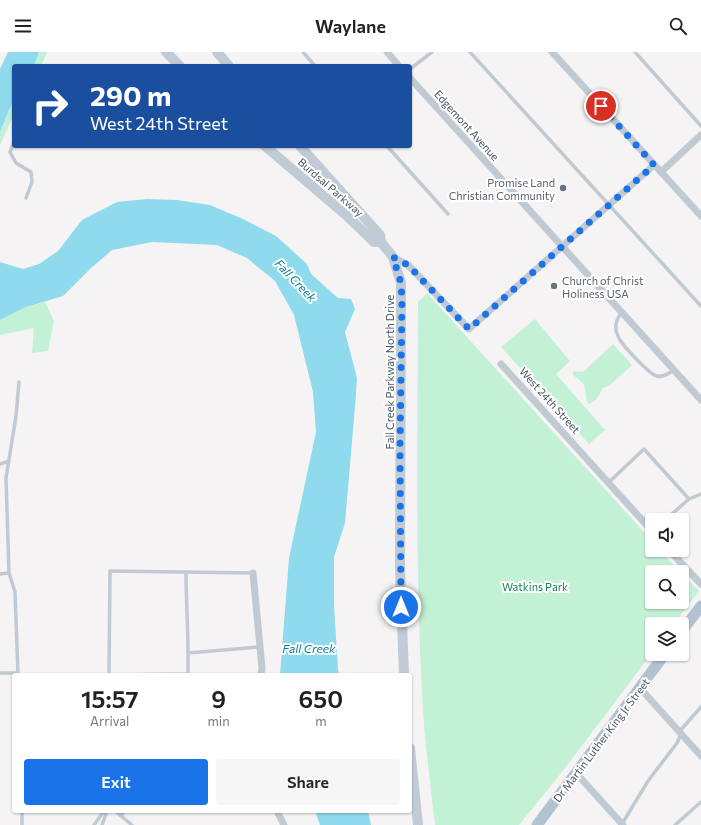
<!DOCTYPE html>
<html lang="en">
<head>
<meta charset="utf-8">
<style>
	:root { --surface:#fff; --page:#f6f6f6; --text:#222; --muted:#767676; --accent:#1a73e8 }
	body { margin:0; font-family:Commissioner,sans-serif; background:var(--page); color:var(--text); height:100vh; display:flex; flex-direction:column; font-size:15px; white-space:nowrap }
	* { box-sizing:border-box; margin:0 }
	p { font-size:13px; color:var(--muted) }
	.icon { flex:none; width:22px; height:22px; fill:none; stroke:currentColor; stroke-width:2; stroke-linecap:round; stroke-linejoin:round }
	.map { position:relative; flex:1; overflow:hidden }
	.sheet { position:absolute; left:12px; top:621px; width:400px; height:140px; display:flex; flex-direction:column; background:var(--surface); border-radius:4px; box-shadow:0 1px 3px #0004 }
	.sheet>* { flex:none }
	.top-card { position:absolute; left:12px; top:12px; width:400px; height:84px; border-radius:4px; box-shadow:0 1px 3px #0004; background:#1a4fa0; color:#fff; overflow:hidden }
	.controls { position:absolute; left:645px; top:461px; display:grid; gap:8px }
	.controls a { display:grid; place-items:center; width:44px; height:44px; border-radius:4px; background:var(--surface); box-shadow:0 1px 3px #0004; font-size:20px }
	.pin { position:absolute; display:grid; place-items:center; width:34px; height:34px; color:#fff; margin:-17px; border:2px solid #fff; border-radius:50%; box-shadow:0 1px 4px #0007 }
	.me { position:absolute; width:44px; margin:-22px; rotate:0deg; stroke-linejoin:round; filter:drop-shadow(0 0 3px #0008) }
	.turn { display:flex; align-items:center; gap:14px; height:84px; padding:0 12px; font-size:18px }
	.turn .icon { width:52px; height:52px; stroke-width:2.5 }
	.turn b { display:block; font-size:28px; line-height:34px }
	.eta { display:flex; justify-content:space-evenly; align-items:center; height:68px; text-align:center }
	.eta b { font-size:24px; font-weight:600; line-height:28px }
	.cta { display:flex; gap:8px; margin-top:auto; padding:8px 12px }
	.cta a { flex:1; height:46px; border-radius:4px; background:var(--accent); color:#fff; font-size:16px; font-weight:600; line-height:46px; text-align:center }
	.cta a+a { background:var(--page); color:var(--text) }
	header { display:flex; justify-content:space-between; align-items:center; height:52px; padding:0 12px; background:var(--surface); font-size:18px; font-weight:600 }
	.map>svg:first-child { display:block }
	.green { fill:#c3f1d5 }
	.water { fill:#90daee }
	.lines { fill:none; stroke-linecap:round; stroke-linejoin:round }
	.lane { stroke:#c1cad2; stroke-width:3.5 }
	.street { stroke:#c1cad2; stroke-width:7 }
	.secondary { stroke:#c1cbd6; stroke-width:10 }
	.primary { stroke:#b3c2d1; stroke-width:11 }
	.route { stroke:#1a73e8; stroke-width:7; stroke-dasharray:0 12.6 }
	.worship-dot { fill:#6b7280; stroke:#fff; stroke-width:1.5 }
	.labels { text-anchor:middle; dominant-baseline:central; stroke-width:4; stroke-linejoin:round; paint-order:stroke }
	.street-label { font-size:11px; fill:#4a5661; stroke:#fff }
	.worship-label { font-size:11px; fill:#5b616d; stroke:#fff; text-anchor:end }
	.park-label { font-size:11px; fill:#17864f; stroke:#fff }
	.water-label { font-size:12px; font-style:italic; fill:#0c7c9b; stroke:#fff }
</style>
</head>
<body>
<header><svg class="icon" aria-label="menu" viewBox="0 0 24 24"><path d="M4 6h16M4 12h16M4 18h16"/></svg>Waylane<svg class="icon" aria-label="search" viewBox="0 0 24 24"><circle cx="10" cy="10" r="6"/><path d="M15 15l6 6"/></svg></header>
<div class="map">
<svg width="701" height="773" viewBox="0 0 701 773">
	<rect width="100%" height="100%" fill="#f5f3f3"/>
	<!-- green -->
	<path class="green" d="M39 0H47L41 14H34Z
		M14 46V62L0 93V80Z
		M427 241 652 489V498H660L680 520H652V550H682V522L699 539 674 572H652V601L562 720 519 773H435C430 729 424 685 422 641 415 511 418 380 418 250Z
		M45 250 54 269 48 299 32 301 34 276 0 283V268L26 255Z
		M535 267 570 309 556 322 605 378 589 392 501 295Z
		M613 292 632 313 609 334 603 336 596 348 589 352 587 350C583 332 589 335 573 323V319L583 320Z"/>
	<!-- water -->
	<path class="water" d="M8 0H39L34 14H14V46L0 80V17Z
		M147 147 177 148 210 153 243 167 276 184 307 212 311 222 338 246 351 247 355 257 345 280 357 326 355 355 345 471 334 505V553L338 617 339 623H280L289 506 316 380 313 340 294 263 275 229 247 206 217 193 152 190 112 198 89 218 63 244 26 255 0 268V210L23 217 39 212 58 199 82 168 117 150Z
		M315 759H368L371 773H320Z"/>
	<g class="lines">
		<!-- lane -->
		<path class="lane" d="M303 0 315 14
			M470 0 701 254
			M635 0 701 74
			M410 17 432 0
			M14 90 10 100 16 111 31 120 32 130 26 146
			M387 94 448 162
			M622 260C618 265 615 271 616 277 616 280 618 284 619 286 622 293 650 323 657 324 663 326 669 321 674 318
			M0 412 9 409
			M608 431 644 397 689 447
			M665 468 689 447 701 442
			M186 520C186 547 188 574 188 601L260 595
			M0 522 9 521
			M0 621H18
			M18 623 15 540 9 521 6 426 16 364 19 330
			M109 623 110 519 253 521
			M109 623 188 622
			M188 623V601
			M679 680 701 655
			M22 759V773
			M115 759 132 773
			M121 763 125 759
			M622 772 648 729 677 691 681 682
			M94 773 104 759
			M102 773 107 759
			M675 773 701 750"/>
		<!-- street -->
		<path class="street" d="M387 0 399 14
			M552 0 701 164
			M410 26 701 348
			M661 120 701 83
			M393 205 408 213 469 277 654 113
			M501 312 652 479
			M669 498 701 532
			M253 521 262 616 261 623
			M640 636 701 704
			M576 721 623 773
			M277 759 284 773"/>
		<!-- secondary -->
		<path class="secondary" d="M166 0 180 14
			M217 0 229 14
			M265 94 346 163 374 190H381
			M300 94 380 183 381 190
			M381 190 393 205 401 231 400 516 404 623
			M410 696 418 773"/>
		<!-- primary -->
		<path class="primary" d="M682 579 701 554
			M537 773 665 602"/>
	</g>
	<g class="lines">
		<!-- route -->
		<path class="route" d="M401 555 400 396 402 248 401 231 393 205 408 213 469 277 654 113 601 54"/>
	</g>
	<!-- markers -->
	<g class="worship-dot">
		<circle cx="563" cy="136" r="4"/>
		<circle cx="554" cy="234" r="4"/>
	</g>
	<g class="labels">
		<!-- street labels -->
		<g class="street-label">
			<text transform="translate(467 73) rotate(48)">Edgemont Avenue</text>
			<text transform="translate(331 135) rotate(41)">Burdsal Parkway</text>
			<text transform="translate(389 320) rotate(-90)">Fall Creek Parkway North Drive</text>
			<text transform="translate(550 348) rotate(48)">West 24th Street</text>
			<text transform="translate(601 688) rotate(-53)">Dr Martin Luther King Jr Street</text>
		</g>
		<!-- worship labels -->
		<g class="worship-label">
			<text x="555" y="130">Promise Land<tspan x="555" dy="13">Christian Community</tspan></text>
			<text x="562" y="228" text-anchor="start">Church of Christ<tspan x="562" dy="13">Holiness USA</tspan></text>
		</g>
		<!-- park labels -->
		<g class="park-label">
			<text x="535" y="534">Watkins Park</text>
		</g>
		<!-- water labels -->
		<g class="water-label">
			<text transform="translate(296 228) rotate(46)">Fall Creek</text>
			<text x="309" y="596">Fall Creek</text>
		</g>
	</g>
</svg>
<div class="controls">
<a><svg class="icon" aria-label="sound" viewBox="0 0 24 24"><path d="M4 9h4l5-4v14l-5-4H4zM17 9q2 3 0 6"/></svg></a>
<a><svg class="icon" aria-label="search" viewBox="0 0 24 24"><circle cx="10" cy="10" r="6"/><path d="M15 15l6 6"/></svg></a>
<a><svg class="icon" aria-label="layers" viewBox="0 0 24 24"><path d="M12 4l9 5-9 5-9-5zM3 14l9 5 9-5"/></svg></a>
</div>
<div class="pin" style="left:601px;top:54px;background:#d93025"><svg class="icon" aria-label="arrive" viewBox="0 0 24 24"><path d="M6 21V4h12l-3 4 3 4H6"/></svg></div>
<svg class="me" style="left:401px;top:555px" viewBox="-20 -20 40 40"><circle r="17" fill="#1a73e8" stroke="#fff" stroke-width="3"/><path d="M0-11L8 9 0 5-8 9z" fill="#fff"/></svg>
<div class="top-card">
<div class="turn"><svg class="icon" aria-label="right" viewBox="0 0 24 24"><path d="M7 20v-9h11M14 6l5 5-5 5"/></svg><div><b>290 m</b>West 24th Street</div></div>
</div>
<section class="sheet">
<div class="eta">
<div><b>15:57</b><p>Arrival</p></div>
<div><b>9</b><p>min</p></div>
<div><b>650</b><p>m</p></div>
</div>
<div class="cta"><a>Exit</a><a>Share</a></div>
</section>
</div>
</body>
</html>
